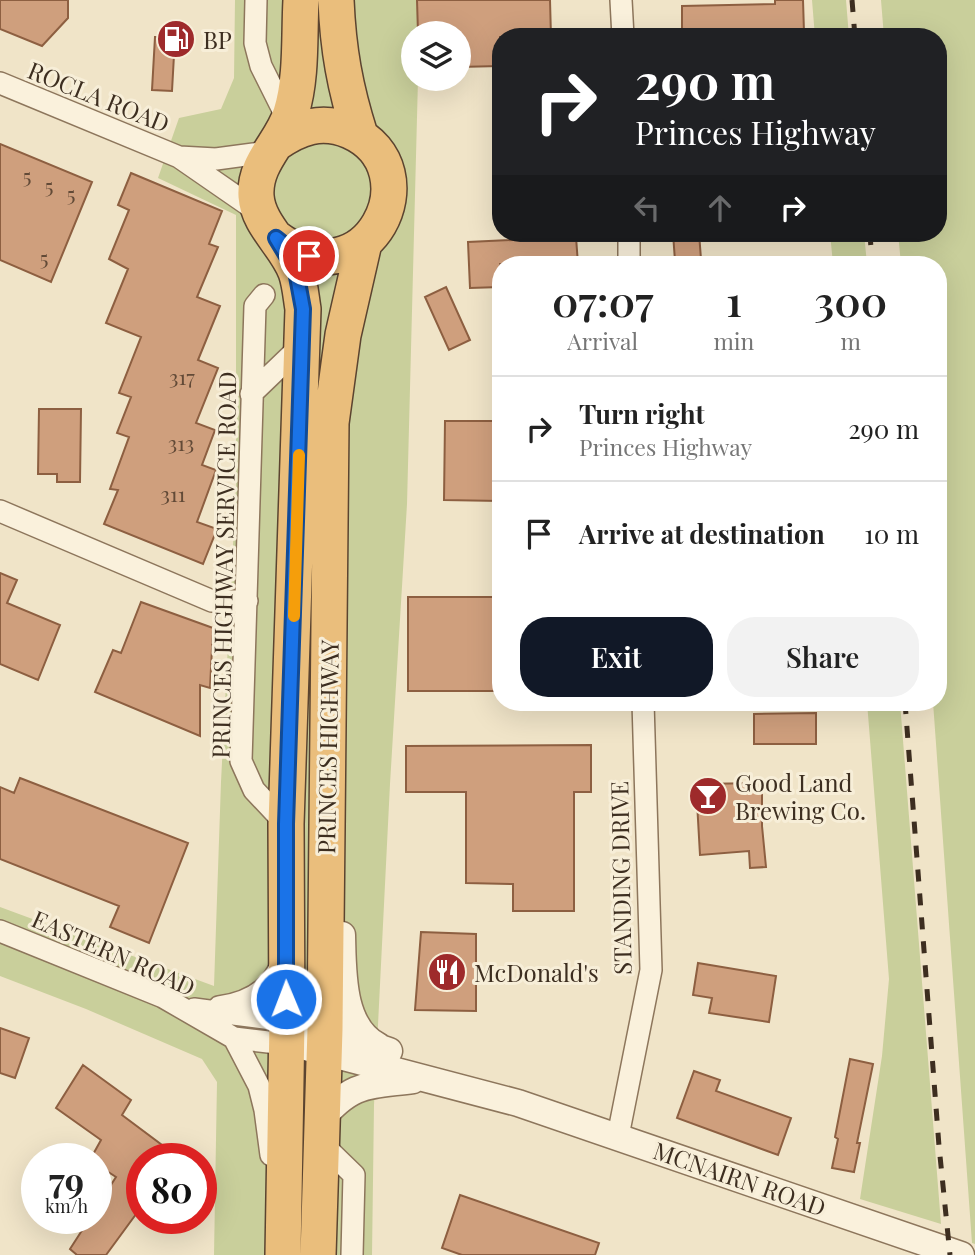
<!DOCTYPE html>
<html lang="en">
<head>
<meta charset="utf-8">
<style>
	:root { --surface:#fff; --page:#f2f2f2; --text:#222; --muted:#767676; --line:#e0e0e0; --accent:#111827 }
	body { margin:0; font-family:"Playfair Display",serif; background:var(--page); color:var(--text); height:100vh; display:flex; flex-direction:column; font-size:26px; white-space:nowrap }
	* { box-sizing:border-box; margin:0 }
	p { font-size:23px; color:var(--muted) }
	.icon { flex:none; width:38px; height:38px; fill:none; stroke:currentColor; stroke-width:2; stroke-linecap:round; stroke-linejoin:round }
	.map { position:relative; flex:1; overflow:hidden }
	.details { position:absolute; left:492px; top:256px; width:455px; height:455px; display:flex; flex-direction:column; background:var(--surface); border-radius:28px; box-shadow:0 7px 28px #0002 }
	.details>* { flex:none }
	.guide { position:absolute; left:492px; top:28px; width:455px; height:214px; border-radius:28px; box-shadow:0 7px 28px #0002; background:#202124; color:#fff; overflow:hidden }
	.tools { position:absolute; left:401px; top:21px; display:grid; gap:14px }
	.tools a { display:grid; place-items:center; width:70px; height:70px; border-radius:50%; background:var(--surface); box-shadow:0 7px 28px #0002; font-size:35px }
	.speed { position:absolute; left:21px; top:1143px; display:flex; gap:14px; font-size:35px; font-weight:700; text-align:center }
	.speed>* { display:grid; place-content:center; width:91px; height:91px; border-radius:50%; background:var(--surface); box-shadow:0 7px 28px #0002; line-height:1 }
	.speed small { font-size:18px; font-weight:400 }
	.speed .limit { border:10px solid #d22; background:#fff; color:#111 }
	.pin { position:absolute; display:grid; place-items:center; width:60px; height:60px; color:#fff; margin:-30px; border:4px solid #fff; border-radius:50%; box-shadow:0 2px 7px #0007 }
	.me { position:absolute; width:77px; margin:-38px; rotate:359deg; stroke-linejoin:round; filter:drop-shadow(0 0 5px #0008) }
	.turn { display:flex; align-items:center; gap:24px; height:147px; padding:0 28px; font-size:32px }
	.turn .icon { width:91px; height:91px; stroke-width:2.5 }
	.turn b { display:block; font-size:49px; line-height:60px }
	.lanes { display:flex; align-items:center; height:66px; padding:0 28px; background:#0003; justify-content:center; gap:35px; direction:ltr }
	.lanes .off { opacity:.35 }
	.eta { display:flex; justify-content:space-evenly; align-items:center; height:119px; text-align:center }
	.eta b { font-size:42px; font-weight:600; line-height:49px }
	.cta { display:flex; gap:14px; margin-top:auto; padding:14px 28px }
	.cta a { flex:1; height:80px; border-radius:28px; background:var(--accent); color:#fff; font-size:28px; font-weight:600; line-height:80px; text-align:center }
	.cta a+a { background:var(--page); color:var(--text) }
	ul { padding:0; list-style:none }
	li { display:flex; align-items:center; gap:21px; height:105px; padding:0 28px; border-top:2px solid var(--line) }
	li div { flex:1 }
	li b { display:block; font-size:26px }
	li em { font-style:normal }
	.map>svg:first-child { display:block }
	.green { fill:#c9cf9b }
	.building { fill:#cf9f7d; stroke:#8d5f41; stroke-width:2 }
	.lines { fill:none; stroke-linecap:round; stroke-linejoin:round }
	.minor-casing { stroke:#8d765c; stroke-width:24 }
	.tertiary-casing { stroke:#8d765c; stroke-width:29 }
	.trunk-casing { stroke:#5b4430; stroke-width:38 }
	.minor { stroke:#faf1dc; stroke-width:21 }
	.tertiary { stroke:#faf1dc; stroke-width:26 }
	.trunk { stroke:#eabe7c; stroke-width:35 }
	.rail { stroke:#3d2e20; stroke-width:5; stroke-dasharray:12 12; stroke-linecap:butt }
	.route-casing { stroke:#114b97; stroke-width:18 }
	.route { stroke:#1a73e8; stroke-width:12 }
	.slow { stroke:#f59e0b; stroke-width:12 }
	.labels { text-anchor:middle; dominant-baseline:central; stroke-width:6; stroke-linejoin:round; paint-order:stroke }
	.number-label { font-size:21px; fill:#624a37 }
	.poi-label { font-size:24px; fill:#3d2e20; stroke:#f7eed8; text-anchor:start }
	.street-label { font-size:24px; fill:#3d2e20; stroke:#f7eed8 }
</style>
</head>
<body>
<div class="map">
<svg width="975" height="1255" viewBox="0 0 975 1255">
	<rect width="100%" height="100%" fill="#f0e4c8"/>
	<!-- green -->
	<path class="green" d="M235 0H420L419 33H413V79H418L407 504 390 784 374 1105 372 1255H214L217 1082 202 1059 86 1009 0 976V907L214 986 221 782 236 486V215L158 178 179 118 221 109 234 78Z
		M812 0H846L849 37H815Z
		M881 0H975V1244L972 1243 933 702H938V264H901L898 233H938V37H884Z
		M830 233H864L867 264H833Z
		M867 702H900L941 1224 860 1199 882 1056 889 979Z"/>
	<!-- building -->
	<path class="building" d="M0 0H68V18L42 46 0 29Z
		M417 0H550L551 37H500V66L458 67V33H418Z
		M775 0H803L804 32 759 34V36L682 37V6L775 4Z
		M155 37H175L172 91 152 90Z
		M0 144 92 182 51 282 0 260Z
		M131 173 222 211 209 244 218 247 197 297 220 306 198 360 218 368 196 423 215 430 202 465 216 470 197 522 217 529 203 564 104 524 118 490 110 489 129 437 117 433 131 397 119 393 141 337 106 323 128 269 109 259 129 210 118 205Z
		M673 233H699L701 259 675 261Z
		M576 237 578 264H500V287L470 288 468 242Z
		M446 287 470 340 449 350 425 297Z
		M39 409H81L80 482H57V474H38Z
		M445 421H500V501L444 500Z
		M0 573 17 580 7 603 60 625 38 680 0 664Z
		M408 597H500V691H408Z
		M141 602 213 628 210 688 200 685V736L95 692 113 650 121 653Z
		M816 713V744H754V714Z
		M591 745V792H574V911H513V884L466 883V792H406V746Z
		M20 778 188 843 149 943 110 927 119 906 0 859V787L14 793Z
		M762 783V826L766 867 750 868 749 851 700 855 696 784Z
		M421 932 476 934V1011L415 1010Z
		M698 963 776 976 769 1022 709 1013 712 998 693 995Z
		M0 1028 29 1038 15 1078 0 1073Z
		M850 1059 873 1064 857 1143H860L854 1172 832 1168 838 1139 835 1137Z
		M83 1065 131 1100 122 1115 166 1148 158 1158H142V1182L136 1190 142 1194V1206L106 1255H77L70 1249 90 1218H96V1208L116 1177 96 1164V1158H91L101 1140 56 1108Z
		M694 1071 720 1080 716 1091 791 1118 778 1155 677 1118Z
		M460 1195 599 1243 595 1255H462L442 1248Z"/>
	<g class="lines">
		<defs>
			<path id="minor" d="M256 0 255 43 261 66 284 112 290 116
				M621 0 623 37
				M0 83 179 157 260 213
				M179 157 216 159 268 152
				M629 233V264
				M264 295 255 306 241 761 254 790 286 824
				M251 394 302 345
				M0 511 212 601H247
				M0 931 163 997 234 1038 286 1044
				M219 1007C247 1003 272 991 282 962
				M194 1009 287 1021
				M234 1038 259 1086 265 1110 271 1155
				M618 1136 651 970 643 702
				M320 1142 354 1175 352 1255"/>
			<path id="tertiary" d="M342 935C343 971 341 1027 378 1046
				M287 1021 325 1029 389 1051
				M309 1048 518 1103 961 1255
				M320 1120C353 1082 367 1086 413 1080"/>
			<path id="trunk" d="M336 0C338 49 345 88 360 135
				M275 144C299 127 322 119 350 131 435 169 367 306 276 238
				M283 1255 287 1021 286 824 303 309C301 297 300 283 296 272 286 245 258 225 256 196 254 162 282 143 291 113 302 77 299 37 301 0
				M318 1255 325 1029 331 423 343 335 364 243"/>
		</defs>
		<!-- minor casing -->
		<use href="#minor" class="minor-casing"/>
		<!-- tertiary casing -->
		<use href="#tertiary" class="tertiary-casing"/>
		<!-- trunk casing -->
		<use href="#trunk" class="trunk-casing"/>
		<!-- minor -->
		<use href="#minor" class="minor"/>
		<!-- tertiary -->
		<use href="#tertiary" class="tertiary"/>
		<!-- trunk -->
		<use href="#trunk" class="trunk"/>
		<!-- rail -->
		<path class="rail" d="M852 0 855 37
			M870 233 872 264
			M905 702 939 1146 950 1255"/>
	</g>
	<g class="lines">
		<defs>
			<path id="route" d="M286 999V824L303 309 296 271 276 238 291 250 309 256"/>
		</defs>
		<!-- route casing -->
		<use href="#route" class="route-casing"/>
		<!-- route -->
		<use href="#route" class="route"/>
		<!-- slow -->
		<path class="slow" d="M294 616 299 455"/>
	</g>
	<!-- icons -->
	<defs>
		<symbol id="fuel-disc" viewBox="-11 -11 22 22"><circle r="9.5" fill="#9e2a2b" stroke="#f7eed8"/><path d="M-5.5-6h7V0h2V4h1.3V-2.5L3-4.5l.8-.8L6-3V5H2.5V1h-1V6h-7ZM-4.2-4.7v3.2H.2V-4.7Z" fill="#fff"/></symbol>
		<symbol id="bar-disc" viewBox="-11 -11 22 22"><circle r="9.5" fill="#9e2a2b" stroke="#f7eed8"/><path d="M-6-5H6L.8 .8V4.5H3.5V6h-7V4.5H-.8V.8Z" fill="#fff"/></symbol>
		<symbol id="restaurant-disc" viewBox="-11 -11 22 22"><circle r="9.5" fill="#9e2a2b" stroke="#f7eed8"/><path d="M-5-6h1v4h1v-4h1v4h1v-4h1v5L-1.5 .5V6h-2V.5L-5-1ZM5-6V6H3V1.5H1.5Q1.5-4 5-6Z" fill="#fff"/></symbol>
	</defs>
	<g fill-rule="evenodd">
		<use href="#fuel-disc" x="154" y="17" width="44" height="44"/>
		<use href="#bar-disc" x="686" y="774" width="44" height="44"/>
		<use href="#restaurant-disc" x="425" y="950" width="44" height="44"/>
	</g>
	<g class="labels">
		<!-- number labels -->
		<g class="number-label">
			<text x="27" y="175">5</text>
			<text x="49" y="185">5</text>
			<text x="71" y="193">5</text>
			<text x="44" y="257">5</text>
			<text x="182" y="376">317</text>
			<text x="181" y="442">313</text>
			<text x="173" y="493">311</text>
		</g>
		<!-- poi labels -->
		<g class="poi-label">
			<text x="203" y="39">BP</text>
			<text x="735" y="782">Good Land<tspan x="735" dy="28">Brewing Co.</tspan></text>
			<text x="474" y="972">McDonald's</text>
		</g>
		<!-- street labels -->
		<g class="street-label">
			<text transform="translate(99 96) rotate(22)">ROCLA ROAD</text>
			<text transform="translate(223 565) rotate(-89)">PRINCES HIGHWAY SERVICE ROAD</text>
			<text transform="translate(327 747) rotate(-89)">PRINCES HIGHWAY</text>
			<text transform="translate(620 878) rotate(-91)">STANDING DRIVE</text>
			<text transform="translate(114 952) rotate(24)">EASTERN ROAD</text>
			<text transform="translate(740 1178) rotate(19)">MCNAIRN ROAD</text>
		</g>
	</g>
</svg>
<div class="tools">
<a><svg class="icon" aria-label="layers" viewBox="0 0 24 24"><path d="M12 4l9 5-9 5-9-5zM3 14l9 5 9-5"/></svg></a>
</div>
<div class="speed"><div>79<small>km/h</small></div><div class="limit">80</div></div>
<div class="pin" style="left:309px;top:256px;background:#d93025"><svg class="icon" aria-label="arrive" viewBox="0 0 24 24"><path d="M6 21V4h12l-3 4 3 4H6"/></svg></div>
<svg class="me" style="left:286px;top:999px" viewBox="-20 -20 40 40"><circle r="17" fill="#1a73e8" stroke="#fff" stroke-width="3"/><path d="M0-11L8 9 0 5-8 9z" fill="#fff"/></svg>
<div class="guide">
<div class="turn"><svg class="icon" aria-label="right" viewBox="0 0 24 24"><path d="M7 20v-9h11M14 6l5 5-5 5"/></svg><div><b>290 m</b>Princes Highway</div></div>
<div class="lanes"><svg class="icon off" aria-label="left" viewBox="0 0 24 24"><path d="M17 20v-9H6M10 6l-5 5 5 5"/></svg><svg class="icon off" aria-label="ahead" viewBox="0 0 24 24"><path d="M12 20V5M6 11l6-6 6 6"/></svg><svg class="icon" aria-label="right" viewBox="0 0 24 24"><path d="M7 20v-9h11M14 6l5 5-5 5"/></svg></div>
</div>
<section class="details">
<div class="eta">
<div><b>07:07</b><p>Arrival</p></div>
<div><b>1</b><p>min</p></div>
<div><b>300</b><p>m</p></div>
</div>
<ul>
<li><svg class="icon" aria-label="right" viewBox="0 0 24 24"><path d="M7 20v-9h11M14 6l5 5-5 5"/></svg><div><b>Turn right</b><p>Princes Highway</p></div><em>290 m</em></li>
<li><svg class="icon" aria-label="arrive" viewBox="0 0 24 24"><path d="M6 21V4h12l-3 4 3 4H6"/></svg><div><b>Arrive at destination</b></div><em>10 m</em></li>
</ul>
<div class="cta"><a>Exit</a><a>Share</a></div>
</section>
</div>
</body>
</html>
